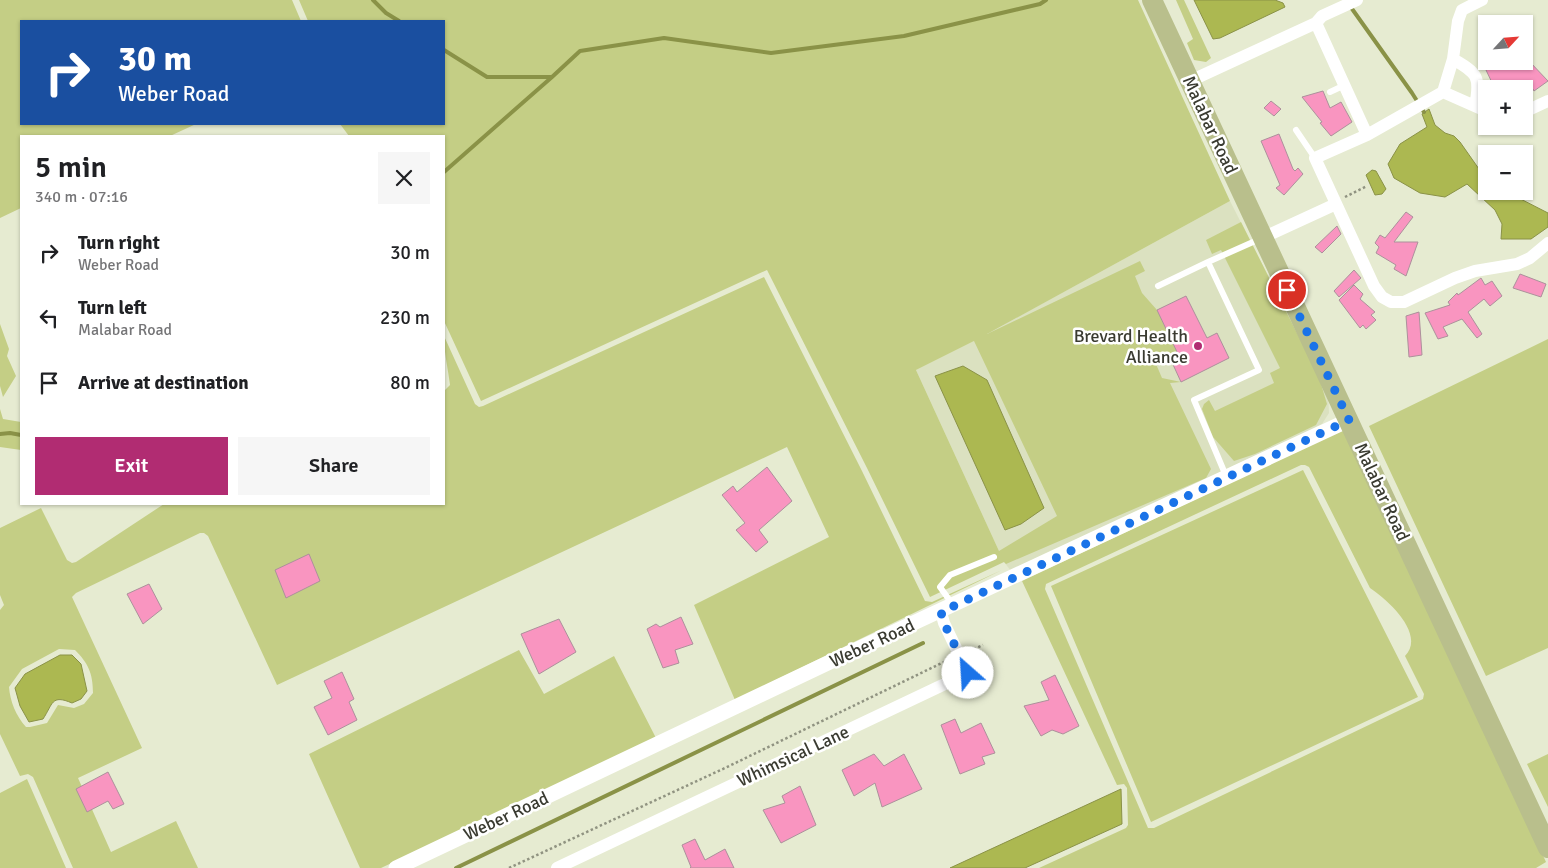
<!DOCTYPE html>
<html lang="en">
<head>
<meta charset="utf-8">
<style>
	:root { --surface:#fff; --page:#f6f6f6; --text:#202124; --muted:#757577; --accent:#b12c72 }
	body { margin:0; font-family:Signika,sans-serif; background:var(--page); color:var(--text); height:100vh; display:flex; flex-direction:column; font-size:19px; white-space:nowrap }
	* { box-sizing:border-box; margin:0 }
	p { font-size:16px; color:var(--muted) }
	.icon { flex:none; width:28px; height:28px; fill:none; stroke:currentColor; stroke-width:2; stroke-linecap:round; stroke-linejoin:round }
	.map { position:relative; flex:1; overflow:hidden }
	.panel { position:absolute; left:20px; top:135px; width:425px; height:370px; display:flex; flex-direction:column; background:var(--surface); border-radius:0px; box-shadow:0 1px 4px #0004 }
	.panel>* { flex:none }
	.guide { position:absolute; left:20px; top:20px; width:425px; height:105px; border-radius:0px; box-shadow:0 1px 4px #0004; background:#1a4fa0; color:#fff; overflow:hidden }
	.needle { width:32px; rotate:64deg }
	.tools { position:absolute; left:1478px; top:15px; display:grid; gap:10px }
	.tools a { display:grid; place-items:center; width:55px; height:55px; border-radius:0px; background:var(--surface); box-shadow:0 1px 4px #0004; font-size:25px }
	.pin { position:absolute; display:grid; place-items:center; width:42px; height:42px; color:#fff; margin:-21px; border:2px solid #fff; border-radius:50%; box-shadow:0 1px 5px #0007 }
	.me { position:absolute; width:55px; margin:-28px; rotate:334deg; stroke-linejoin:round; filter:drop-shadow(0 0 4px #0008) }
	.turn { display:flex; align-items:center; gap:18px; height:105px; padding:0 15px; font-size:22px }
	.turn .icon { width:65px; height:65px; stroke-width:2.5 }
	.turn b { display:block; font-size:35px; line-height:42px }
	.round { display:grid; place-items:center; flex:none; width:52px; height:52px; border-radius:0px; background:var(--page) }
	.overview { display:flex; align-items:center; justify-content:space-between; height:85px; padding:0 15px }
	h1 { font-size:30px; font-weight:600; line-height:38px }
	.primary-button { display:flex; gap:10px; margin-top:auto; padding:10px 15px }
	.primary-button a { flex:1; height:58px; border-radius:0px; background:var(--accent); color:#fff; font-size:20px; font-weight:600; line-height:58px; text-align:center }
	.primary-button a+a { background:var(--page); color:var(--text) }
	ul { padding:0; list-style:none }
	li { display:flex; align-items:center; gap:15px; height:65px; padding:0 15px }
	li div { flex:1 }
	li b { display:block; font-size:19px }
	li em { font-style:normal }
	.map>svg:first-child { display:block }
	.built { fill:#dbe1c0 }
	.green { fill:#c4ce85; fill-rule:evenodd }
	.water { fill:#acb851; stroke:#8a9247 }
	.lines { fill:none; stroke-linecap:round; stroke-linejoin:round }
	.stream { stroke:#8a9247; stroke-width:4 }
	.building { fill:#f995c0; stroke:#ac919b }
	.path { stroke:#909381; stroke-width:2.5; stroke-dasharray:2.5 2.5; stroke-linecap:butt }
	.service { stroke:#fff; stroke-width:6 }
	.minor { stroke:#fff; stroke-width:12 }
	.tertiary { stroke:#fff; stroke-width:15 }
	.primary { stroke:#b9bf8c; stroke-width:20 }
	.route { stroke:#1a73e8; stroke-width:9; stroke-dasharray:0 16.2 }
	.poi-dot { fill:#b12c72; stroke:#fff; stroke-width:2 }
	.labels { text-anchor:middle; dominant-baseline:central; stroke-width:5; stroke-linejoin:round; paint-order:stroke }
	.street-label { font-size:18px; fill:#3a3b31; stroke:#fff }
	.poi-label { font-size:18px; fill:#3a3b31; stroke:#fff; text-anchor:end }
</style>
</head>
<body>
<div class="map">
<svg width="1548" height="868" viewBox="0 0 1548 868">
	<rect width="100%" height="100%" fill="#e6ebd1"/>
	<!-- built -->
	<path class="built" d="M1230 201 1328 394 1329 413 1322 424 1011 571 1004 562 916 370 974 341Z"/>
	<!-- green -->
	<path class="green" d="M0 0H292L301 21H21V124H196L170 136H21V208L0 218Z
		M299 0H1138L1230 201 987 334 1140 261 1145 271 1135 276 1142 293 1157 310 1178 354 1170 358 1153 357 1162 378 1181 382 1170 383 1211 469 1206 478 1006 564 1004 562 930 597 867 468 767 270 481 401 444 321V136H349L340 124H444V21H308ZM974 341 1057 516 999 551 916 370Z
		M1176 0H1184L1211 58 1206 62 1194 60 1187 43 1193 39Z
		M1241 222 1310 359 1321 384 1327 404 1316 425 1255 454 1234 461 1213 437 1202 409 1204 404 1209 400 1215 411 1274 383 1270 373 1280 368 1221 250 1212 254 1206 240Z
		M764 277 862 471 925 601 932 602 1002 570 735 700 694 605 829 537 787 447 277 685 208 536 204 533H200L76 593 72 597 142 748 78 778 111 852 176 821 198 868H73L33 777 28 774 20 776 0 734V610L4 605 0 595V528L41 508 67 560 72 563 76 562 164 504H444V391L450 385C448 368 444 353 444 336L475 404 479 407 483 406ZM59 649 75 650C88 663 93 673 93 693L84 704 74 708 58 705 47 723 30 727H26C16 716 10 701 9 687L22 669Z
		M0 324 9 349 7 356 16 376 3 397 0 386Z
		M1548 339V648L1486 676 1369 426Z
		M0 409 3 419 21 422V450L0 447Z
		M1345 429 1546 862 1536 868H1039L1126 828 1128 825 1127 788 1124 784 1117 785 1022 581ZM1301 465H1305L1309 467 1370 588C1388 600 1426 634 1405 656L1424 694 1423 699 1154 828H1148L1045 589 1046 584Z
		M1303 470 1418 697 1151 822 1051 586Z
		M519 650 544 694 614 656 656 738 381 868H360L309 754Z
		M1548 754V807L1527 764Z
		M27 779 66 868H0V793Z"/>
	<!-- water -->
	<path class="water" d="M1194 0H1275L1283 3 1285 7 1220 38 1213 39Z
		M1429 109 1435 125 1445 133 1454 136 1460 142 1486 179V191H1505L1548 213V227L1531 239H1501L1502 224 1495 210 1467 184 1445 197 1420 193 1394 178 1388 164 1400 144 1427 127 1422 114Z
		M1372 170 1376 171 1386 189 1382 194 1375 195 1366 175Z
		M963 366 987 380 1044 508 1021 524 1005 530 935 376Z
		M60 655H72L81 664 87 691 81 699 72 703C51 694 53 704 43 719L29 722 20 706 15 688 25 674Z
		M1121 789 1122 824 1025 868H950Z"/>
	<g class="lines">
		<!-- stream -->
		<path class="stream" d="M373 0 386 13 399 21
			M1350 6 1412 93 1424 112
			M444 50 487 77H552L580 51 664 38 771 53 904 36 1040 4 1046 0
			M444 172 552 77
			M0 434 10 433 21 435
			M456 868 923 643"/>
	</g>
	<!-- building -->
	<path class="building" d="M1500 61H1529L1548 81 1534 91 1533 89H1495L1486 70Z
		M1323 91 1330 108 1341 102 1352 122 1331 136 1320 123 1322 122 1302 97Z
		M1271 101 1281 109 1274 116 1264 108Z
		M1279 134 1293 169 1295 171 1298 168 1303 174 1284 195 1276 188 1280 185 1261 141Z
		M1406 212 1413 217 1394 242H1418L1406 276 1394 269 1396 265 1376 253 1379 247 1375 243 1380 235 1385 238Z
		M1337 226 1341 234 1322 253 1315 247Z
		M1354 270 1361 278 1339 297 1334 291Z
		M1520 274 1546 284 1541 297 1513 288Z
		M1481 278 1485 285 1492 281 1502 296 1490 306 1484 299 1468 312 1482 334 1477 338 1462 319 1443 327 1448 336 1438 339 1425 313 1450 305 1448 302 1457 293 1458 295Z
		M1354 285 1363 294 1360 299 1375 312 1371 315 1376 320 1366 329 1363 325 1360 328 1339 300Z
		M1186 296 1207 338 1217 333 1229 358 1181 382 1170 358 1178 354 1157 310Z
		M1419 312 1422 355 1409 357 1406 316Z
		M767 467 792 501 759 530 768 542 756 552 736 530 745 523 722 495 733 486 737 492Z
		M309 554 320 581 286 598 275 570Z
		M149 584 162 609 143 624 127 594Z
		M681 617 693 644 675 650 679 663 663 668 647 629 656 624 660 627Z
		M559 619 576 652 539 674 521 634Z
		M342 672 354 699 349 702 357 720 328 735 314 707 332 698 324 681Z
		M1055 675 1079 726 1063 734 1052 730 1041 736 1024 706 1049 700 1041 682Z
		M955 719 961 733 981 723 995 753 982 757 985 764 960 774 941 725Z
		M874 754 884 766 904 754 922 789 882 807 875 783 854 796 842 770Z
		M108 772 124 804 113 809 108 801 87 812 76 789Z
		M800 786 816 825 781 843 763 810 785 803 782 796Z
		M695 839 705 860 725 849 734 868H690L691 867 682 845Z"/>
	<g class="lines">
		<!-- path -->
		<path class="path" d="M1345 197 1367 186
			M969 651 983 645
			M509 868 725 768 948 660"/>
		<!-- service -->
		<path class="service" d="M1330 92 1345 85
			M1296 130 1315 158
			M1208 262 1262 238
			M1158 286 1208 262 1259 370 1194 400 1226 476
			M953 605 940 587 950 575 994 557"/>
		<!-- minor -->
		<path class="minor" d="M1482 0 1462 10 1458 21 1453 59 1443 92 1367 135 1315 158 1374 286 1382 297 1391 302H1404L1455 278 1475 271 1517 264 1530 258 1548 243
			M1316 23 1367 135
			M1453 59C1477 73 1481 76 1475 106
			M1190 81 1316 23 1322 16 1357 0
			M1443 92 1486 111
			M1524 112 1548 101
			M1262 238 1336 204
			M557 868 968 673 944 623 941 612"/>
		<!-- tertiary -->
		<path class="tertiary" d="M396 868 832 661 1349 420"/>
		<!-- primary -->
		<path class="primary" d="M1152 0 1548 848"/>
	</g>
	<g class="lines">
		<!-- route -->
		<path class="route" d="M968 673 944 623 941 612 1349 420 1287 290"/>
	</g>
	<!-- markers -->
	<circle class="poi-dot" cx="1198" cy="346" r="5"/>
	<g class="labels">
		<!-- street labels -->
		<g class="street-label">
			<text transform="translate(1210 125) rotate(65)">Malabar Road</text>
			<text transform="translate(1382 492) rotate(65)">Malabar Road</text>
			<text transform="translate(872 643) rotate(-25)">Weber Road</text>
			<text transform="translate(793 756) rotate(-25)">Whimsical Lane</text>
			<text transform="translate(506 816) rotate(-25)">Weber Road</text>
		</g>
		<!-- poi labels -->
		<g class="poi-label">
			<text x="1188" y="336">Brevard Health<tspan x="1188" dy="21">Alliance</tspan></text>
		</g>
	</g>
</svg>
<div class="tools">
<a><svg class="needle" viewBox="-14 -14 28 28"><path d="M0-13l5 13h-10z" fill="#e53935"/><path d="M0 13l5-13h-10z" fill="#757577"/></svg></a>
<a>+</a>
<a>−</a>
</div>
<div class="pin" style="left:1287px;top:290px;background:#d93025"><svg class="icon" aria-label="arrive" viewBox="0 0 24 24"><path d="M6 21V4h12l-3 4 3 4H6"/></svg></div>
<svg class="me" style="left:968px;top:673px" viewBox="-20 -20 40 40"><circle r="19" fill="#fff"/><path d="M0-13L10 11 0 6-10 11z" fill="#1a73e8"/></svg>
<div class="guide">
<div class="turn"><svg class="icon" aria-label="right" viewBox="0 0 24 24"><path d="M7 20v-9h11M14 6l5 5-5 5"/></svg><div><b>30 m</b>Weber Road</div></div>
</div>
<section class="panel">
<div class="overview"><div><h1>5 min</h1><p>340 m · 07:16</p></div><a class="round"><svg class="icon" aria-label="close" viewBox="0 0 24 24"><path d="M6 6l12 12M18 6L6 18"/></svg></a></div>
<ul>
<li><svg class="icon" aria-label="right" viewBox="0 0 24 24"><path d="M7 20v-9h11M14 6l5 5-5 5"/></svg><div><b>Turn right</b><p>Weber Road</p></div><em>30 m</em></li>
<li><svg class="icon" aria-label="left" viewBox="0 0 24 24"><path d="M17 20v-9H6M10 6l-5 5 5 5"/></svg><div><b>Turn left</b><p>Malabar Road</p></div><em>230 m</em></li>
<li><svg class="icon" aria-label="arrive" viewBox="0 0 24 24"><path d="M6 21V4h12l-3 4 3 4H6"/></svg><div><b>Arrive at destination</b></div><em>80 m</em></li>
</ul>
<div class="primary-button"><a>Exit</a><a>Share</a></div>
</section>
</div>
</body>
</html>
